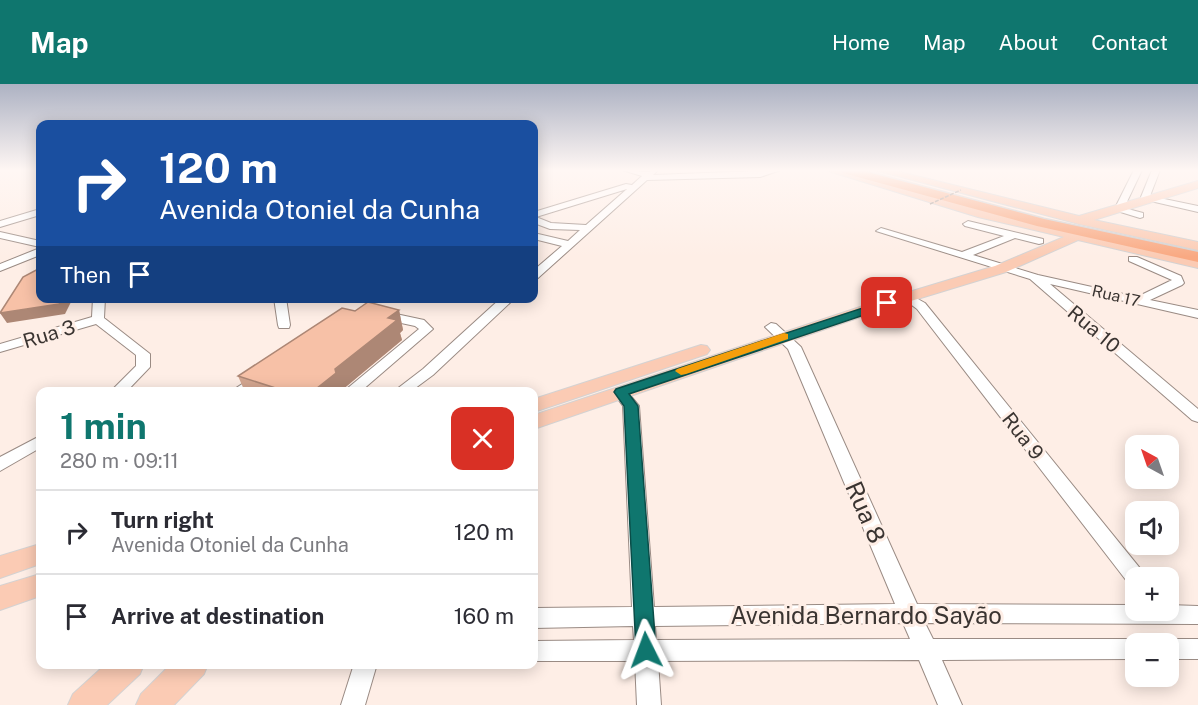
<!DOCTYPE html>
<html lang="en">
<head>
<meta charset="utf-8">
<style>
	:root { --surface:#fff; --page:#f2f2f3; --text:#2b2b33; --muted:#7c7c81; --line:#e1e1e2; --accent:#0f766e }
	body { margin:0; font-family:"Public Sans",sans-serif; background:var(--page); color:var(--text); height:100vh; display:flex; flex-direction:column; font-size:22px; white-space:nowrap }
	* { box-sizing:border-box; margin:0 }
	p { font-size:20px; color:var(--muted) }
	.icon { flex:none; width:33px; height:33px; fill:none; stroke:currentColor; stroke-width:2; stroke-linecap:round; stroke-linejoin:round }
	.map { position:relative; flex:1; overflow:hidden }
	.sheet { position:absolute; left:36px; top:303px; width:502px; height:282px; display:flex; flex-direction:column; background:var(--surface); border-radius:12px; box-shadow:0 3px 15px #0003 }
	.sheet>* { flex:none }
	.banner { position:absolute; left:36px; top:36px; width:502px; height:183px; border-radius:12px; box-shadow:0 3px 15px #0003; background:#1a4fa0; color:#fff; overflow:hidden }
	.needle { width:39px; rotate:320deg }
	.fabs { position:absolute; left:1125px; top:351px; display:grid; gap:12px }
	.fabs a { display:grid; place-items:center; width:54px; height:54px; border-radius:12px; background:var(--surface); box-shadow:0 3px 15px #0003; font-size:30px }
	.pin { position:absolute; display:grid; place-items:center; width:51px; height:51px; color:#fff; margin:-26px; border-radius:12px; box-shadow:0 3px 9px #0006 }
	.me { position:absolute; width:66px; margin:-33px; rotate:357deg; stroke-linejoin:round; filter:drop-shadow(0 0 4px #0008) }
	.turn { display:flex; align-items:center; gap:21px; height:126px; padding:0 24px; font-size:27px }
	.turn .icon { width:78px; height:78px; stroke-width:2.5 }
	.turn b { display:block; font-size:42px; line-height:51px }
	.then { display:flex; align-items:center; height:57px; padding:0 24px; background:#0003; gap:12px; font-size:22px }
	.round { display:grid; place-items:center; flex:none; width:63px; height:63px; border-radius:12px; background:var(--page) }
	.overview { display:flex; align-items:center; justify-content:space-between; height:102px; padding:0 24px }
	h1 { font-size:36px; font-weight:700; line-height:45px; color:var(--accent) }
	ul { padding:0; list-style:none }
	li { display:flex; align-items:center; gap:18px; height:84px; padding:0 24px; border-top:2px solid var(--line) }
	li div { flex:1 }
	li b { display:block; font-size:22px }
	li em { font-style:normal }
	header { display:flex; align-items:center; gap:36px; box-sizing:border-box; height:84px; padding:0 30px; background:var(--accent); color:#fff }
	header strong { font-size:28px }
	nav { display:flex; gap:33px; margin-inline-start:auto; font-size:21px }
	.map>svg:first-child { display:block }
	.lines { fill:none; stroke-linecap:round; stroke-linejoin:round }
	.minor-casing { stroke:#9a8b84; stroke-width:2 }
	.major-casing { stroke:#d4d2d2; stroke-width:2 }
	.highway-casing { stroke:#d4d2d2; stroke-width:3 }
	.minor { fill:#fff; fill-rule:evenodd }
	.major { fill:#fbcbb4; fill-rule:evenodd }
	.highway { fill:#f9a982; fill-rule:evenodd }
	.path-bridge { stroke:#9f948e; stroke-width:1.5; stroke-dasharray:4 1.5; stroke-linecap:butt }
	.wall { fill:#d4a690 }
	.shaded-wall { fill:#ad8775 }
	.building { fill:#f7c1a7; stroke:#ad8775; stroke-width:1.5 }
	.route { fill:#0f766e; stroke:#0a4d48; stroke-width:1.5 }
	.slow { fill:#f59e0b }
	.labels { text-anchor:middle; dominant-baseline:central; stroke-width:6; stroke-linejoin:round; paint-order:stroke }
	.far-street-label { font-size:16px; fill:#3a3431; stroke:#feeee6 }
	.street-label { font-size:20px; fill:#3a3431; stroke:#feeee6 }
	.near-street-label { font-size:24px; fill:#3a3431; stroke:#feeee6 }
</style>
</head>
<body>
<header>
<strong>Map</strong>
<nav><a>Home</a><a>Map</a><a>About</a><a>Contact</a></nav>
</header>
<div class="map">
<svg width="1198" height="621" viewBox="0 0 1198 621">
	<rect width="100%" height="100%" fill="#feeee6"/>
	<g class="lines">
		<defs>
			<path id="minor" d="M622 86 647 88 658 86 653 91 781 86 760 93 647 96 538 194 534 195V186L562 162 534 155V149L568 157 580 146 550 145 534 139V128L626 100 632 101 642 92ZM627 105 586 141 551 139 536 133Z
				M1134 86H1142L1124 124 1143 129V133L1140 134 1114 126Z
				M1152 86H1160L1150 112 1198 122V128L1142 115 1141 113Z
				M40 125V131L0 143V137Z
				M968 137 1043 155V159L1039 160 1015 154 973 171 1038 191 1137 213 1172 196 1129 177V173H1137L1181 192 1184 199 1182 201 1150 216 1198 226V234L1050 200 1198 325V338L1192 336 1030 195 876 147 881 144 962 168 1004 152 965 142 963 140Z
				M0 148 40 157V163L0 154Z
				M40 164V171L0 187V180Z
				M907 209 925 219 1143 488 1146 494H1136V502L1129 500 917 225 901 213Z
				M93 214H105L104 234 150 270V283L126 308H110L136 282V271L96 240 0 268V260L92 233Z
				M274 214H286L290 241 289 244H279L278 241Z
				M501 214H515L433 291 410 308H393L423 285Z
				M382 227 424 236 433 245 360 308H343L419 245 415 242 378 234 376 231Z
				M771 239 776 240 801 263 917 520 1136 521V526H1168V521L1198 522V540L925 539 933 555H1136L1145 560H1136V575L942 576 962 621H938L919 576 658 577 661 621H637L635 577H534V557L634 556 633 542 534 544V524L632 523 623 322 613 308 620 304 625 305 639 322 654 523 895 520 788 265 765 243ZM903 539 910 555 656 556 655 542Z
				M259 289 266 293 248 308H230Z
				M40 352V364L0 387V373Z
				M1168 555H1198V575H1168V560H1159Z
				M354 580H377L365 621H341Z"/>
			<path id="major" d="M825 86H841L985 127 1198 176V184L1078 156 1006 188 878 227 534 345V331L866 221 995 182 1064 153 978 133Z
				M875 86H892L1079 132 1198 97V104L1094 136 1198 158V166L1079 140Z
				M701 261 707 262 710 266 707 270 534 328V315Z
				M40 460V480L0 494V472Z
				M40 490V512L0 526V502Z
				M106 580H144L140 590 107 621H68L73 610Z
				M171 580H208L204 590 174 621H136L141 610Z"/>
			<path id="highway" d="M841 86H860L1044 135 1198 168V178L1037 142 843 89Z"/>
		</defs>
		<!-- minor casing -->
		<use href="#minor" class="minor-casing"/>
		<!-- major casing -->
		<use href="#major" class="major-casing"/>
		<!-- highway casing -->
		<use href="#highway" class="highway-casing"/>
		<!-- minor -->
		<use href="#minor" class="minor"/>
		<!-- major -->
		<use href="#major" class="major"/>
		<!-- highway -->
		<use href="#highway" class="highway"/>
		<!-- path-bridge -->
		<path class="path-bridge" d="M930 120 961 106"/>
	</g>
	<!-- wall -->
	<path class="wall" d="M399 226 403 246 400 249 402 256 342 306V308H245L238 292 355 227Z"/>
	<!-- shaded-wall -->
	<path class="shaded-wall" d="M62 214H73L65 230 7 239 0 229Z
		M399 226 403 246 400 249 402 256 342 306V308H312L388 234Z"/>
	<!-- building -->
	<path class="building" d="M40 184V214H62L59 220 0 229 23 193Z
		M368 218 399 226 388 234 397 236 335 285 336 289 312 308H288L238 292 342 224 355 227Z"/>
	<!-- sky -->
	<linearGradient id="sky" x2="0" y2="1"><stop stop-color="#adb2c3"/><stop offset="0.5" stop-color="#fff7f4"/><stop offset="1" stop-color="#fff7f4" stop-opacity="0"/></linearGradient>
	<rect width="1198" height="173" fill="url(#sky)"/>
	<!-- route -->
	<path class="route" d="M887 216 892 219 891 222 629 310 638 322 656 566 653 573 646 575 639 573 636 566 624 322 614 308 616 305Z"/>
	<!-- slow -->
	<path class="slow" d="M784 249 788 250V255L686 290 681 291 675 287 677 285Z"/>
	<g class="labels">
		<!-- far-street labels -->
		<g class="far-street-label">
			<text transform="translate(1116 212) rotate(13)">Rua 17</text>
		</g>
		<!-- street labels -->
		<g class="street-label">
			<text transform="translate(1094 245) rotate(40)">Rua 10</text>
			<text transform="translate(49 250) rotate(-17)">Rua 3</text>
			<text transform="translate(1023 352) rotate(52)">Rua 9</text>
		</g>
		<!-- near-street labels -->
		<g class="near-street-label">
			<text transform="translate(866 428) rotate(66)">Rua 8</text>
			<text x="866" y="531">Avenida Bernardo Sayão</text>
		</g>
	</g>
</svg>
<div class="fabs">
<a><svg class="needle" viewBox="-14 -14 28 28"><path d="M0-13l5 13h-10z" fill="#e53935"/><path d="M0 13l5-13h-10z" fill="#7c7c81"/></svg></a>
<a><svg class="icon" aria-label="sound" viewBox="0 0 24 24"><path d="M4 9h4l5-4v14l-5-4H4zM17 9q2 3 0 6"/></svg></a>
<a>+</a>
<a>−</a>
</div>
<div class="pin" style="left:887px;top:219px;background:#d93025"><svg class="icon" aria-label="arrive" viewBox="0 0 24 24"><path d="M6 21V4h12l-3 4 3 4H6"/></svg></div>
<svg class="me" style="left:646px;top:566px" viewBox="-20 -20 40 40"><path d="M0-17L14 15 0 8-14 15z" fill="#0f766e" stroke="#fff" stroke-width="4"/></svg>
<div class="banner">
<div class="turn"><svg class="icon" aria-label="right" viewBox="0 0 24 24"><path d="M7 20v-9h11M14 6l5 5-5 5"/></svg><div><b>120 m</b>Avenida Otoniel da Cunha</div></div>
<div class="then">Then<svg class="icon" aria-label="arrive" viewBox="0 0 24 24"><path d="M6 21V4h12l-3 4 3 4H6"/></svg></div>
</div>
<section class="sheet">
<div class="overview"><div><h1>1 min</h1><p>280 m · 09:11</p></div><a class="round" style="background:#d93025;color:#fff"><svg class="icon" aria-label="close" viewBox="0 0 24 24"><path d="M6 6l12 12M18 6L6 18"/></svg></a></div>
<ul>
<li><svg class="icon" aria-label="right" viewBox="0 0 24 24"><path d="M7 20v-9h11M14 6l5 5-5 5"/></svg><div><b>Turn right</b><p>Avenida Otoniel da Cunha</p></div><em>120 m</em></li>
<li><svg class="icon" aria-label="arrive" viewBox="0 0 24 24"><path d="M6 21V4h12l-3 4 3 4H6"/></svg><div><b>Arrive at destination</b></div><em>160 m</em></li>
</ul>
</section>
</div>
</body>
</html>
